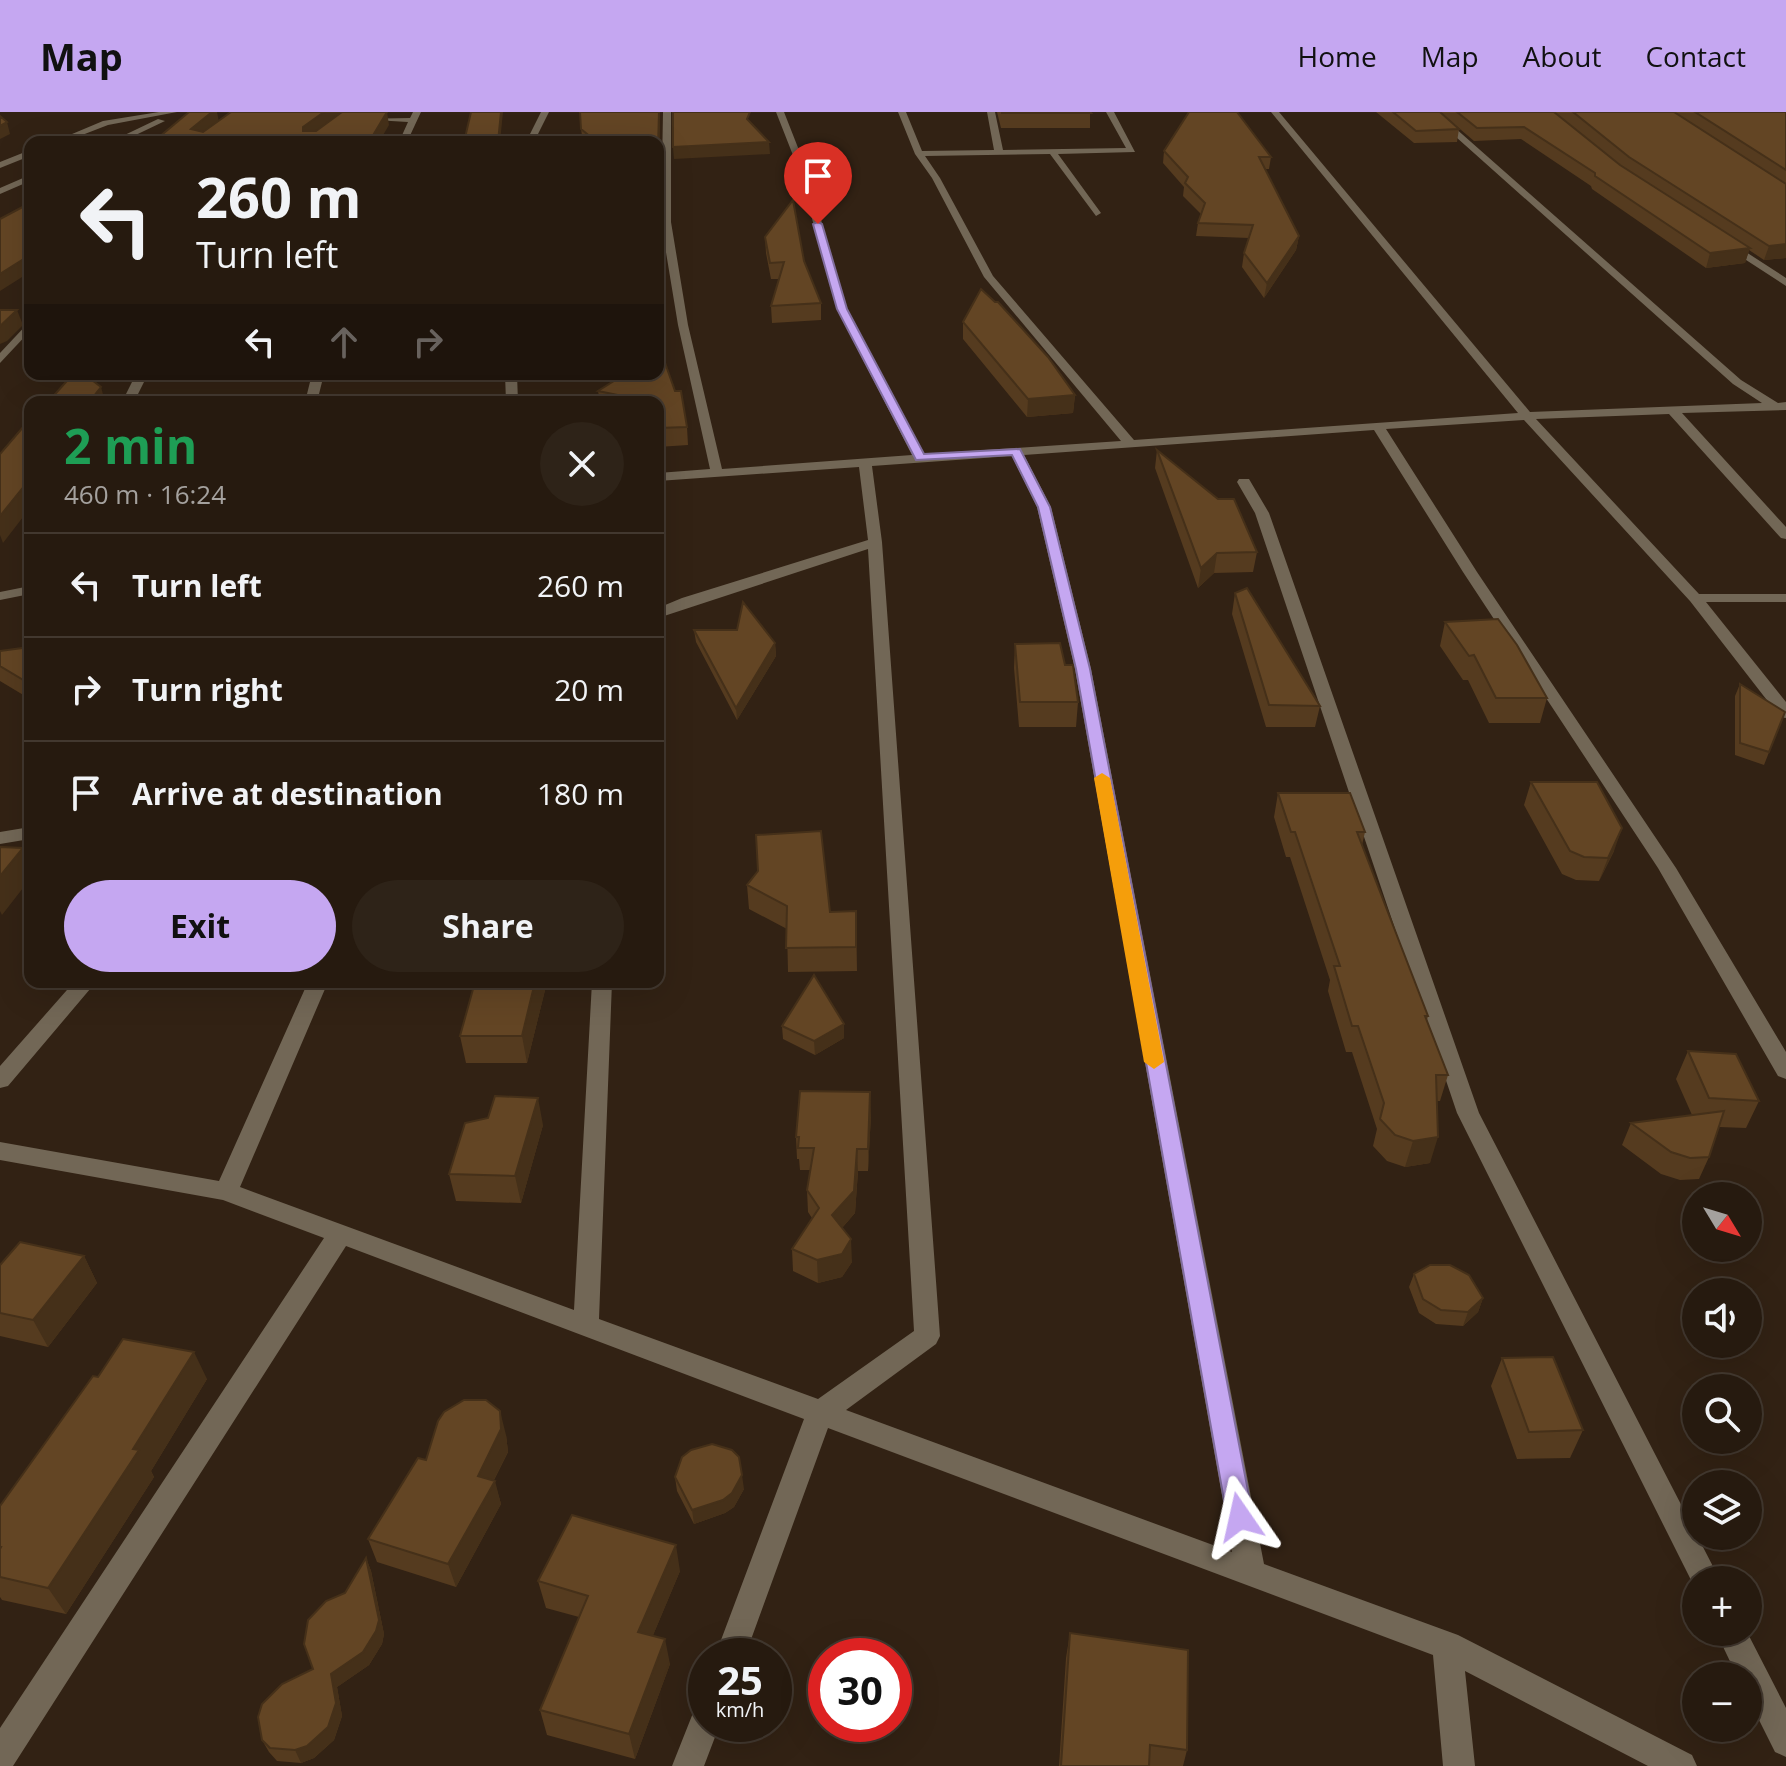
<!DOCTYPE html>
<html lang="en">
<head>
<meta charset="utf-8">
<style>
	:root { --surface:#261a0f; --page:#2e2318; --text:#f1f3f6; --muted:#a4a19e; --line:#42382f; --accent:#c5a7f1 }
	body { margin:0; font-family:"Open Sans",sans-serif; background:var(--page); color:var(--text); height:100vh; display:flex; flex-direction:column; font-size:30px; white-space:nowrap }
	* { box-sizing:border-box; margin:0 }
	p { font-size:26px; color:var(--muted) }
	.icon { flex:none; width:44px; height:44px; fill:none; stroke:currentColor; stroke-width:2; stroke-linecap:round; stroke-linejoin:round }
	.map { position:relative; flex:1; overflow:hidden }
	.panel { position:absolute; left:24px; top:284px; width:640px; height:592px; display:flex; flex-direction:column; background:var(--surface); border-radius:16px; box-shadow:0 8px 32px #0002,0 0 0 2px var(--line) }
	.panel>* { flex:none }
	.banner { position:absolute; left:24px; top:24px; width:640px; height:244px; border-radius:16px; box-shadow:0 8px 32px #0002,0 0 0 2px var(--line); background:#261a0f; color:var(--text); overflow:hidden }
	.needle { width:52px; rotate:128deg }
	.buttons { position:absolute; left:1682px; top:1070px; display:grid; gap:16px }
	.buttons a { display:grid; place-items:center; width:80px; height:80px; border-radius:50%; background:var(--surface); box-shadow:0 8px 32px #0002,0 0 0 2px var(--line); font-size:40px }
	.speed { position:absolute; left:688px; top:1526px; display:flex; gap:16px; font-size:40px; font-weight:700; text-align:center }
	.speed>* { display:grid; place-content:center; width:104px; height:104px; border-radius:50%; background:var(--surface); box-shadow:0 8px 32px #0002,0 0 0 2px var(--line); line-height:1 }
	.speed small { font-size:20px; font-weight:400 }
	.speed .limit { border:12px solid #d22; background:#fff; color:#111 }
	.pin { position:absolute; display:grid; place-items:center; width:68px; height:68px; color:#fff; margin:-82px -34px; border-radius:50% 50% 50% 0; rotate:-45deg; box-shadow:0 0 8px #0007 }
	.pin .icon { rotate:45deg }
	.me { position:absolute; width:88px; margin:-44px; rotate:349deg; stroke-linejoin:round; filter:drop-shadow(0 0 6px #0008) }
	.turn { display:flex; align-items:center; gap:28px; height:168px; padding:0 40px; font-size:36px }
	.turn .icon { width:104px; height:104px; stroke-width:2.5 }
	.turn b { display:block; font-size:56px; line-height:68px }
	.lanes { display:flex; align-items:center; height:76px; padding:0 40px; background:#0003; justify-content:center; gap:40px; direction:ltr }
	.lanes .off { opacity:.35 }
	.round { display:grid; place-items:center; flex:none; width:84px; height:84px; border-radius:42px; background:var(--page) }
	.summary { display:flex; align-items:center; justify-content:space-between; height:136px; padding:0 40px }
	h1 { font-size:48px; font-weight:700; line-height:60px; color:#1e9e55 }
	.action { display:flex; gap:16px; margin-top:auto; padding:16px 40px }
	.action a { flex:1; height:92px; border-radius:48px; background:var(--accent); color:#111; font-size:32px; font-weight:700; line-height:92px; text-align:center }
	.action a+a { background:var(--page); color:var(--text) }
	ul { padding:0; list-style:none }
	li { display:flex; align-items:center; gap:24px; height:104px; padding:0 40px; border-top:2px solid var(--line) }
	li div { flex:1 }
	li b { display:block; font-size:30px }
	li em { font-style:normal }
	header { display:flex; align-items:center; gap:48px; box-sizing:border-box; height:112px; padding:0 40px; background:var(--accent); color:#111 }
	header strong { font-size:38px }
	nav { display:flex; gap:44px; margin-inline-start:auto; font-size:28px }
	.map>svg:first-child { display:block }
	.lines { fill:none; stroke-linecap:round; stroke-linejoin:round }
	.minor { fill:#726756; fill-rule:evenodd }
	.wall { fill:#553b1f }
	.shaded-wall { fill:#453019 }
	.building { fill:#634524; stroke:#453019; stroke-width:2 }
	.route { fill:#c5a7f1; stroke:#806d9d; stroke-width:2 }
	.slow { fill:#f59e0b }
</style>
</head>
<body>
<header>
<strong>Map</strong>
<nav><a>Home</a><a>Map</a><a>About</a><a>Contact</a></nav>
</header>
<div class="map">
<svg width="1786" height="1654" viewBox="0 0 1786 1654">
	<rect width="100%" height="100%" fill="#322214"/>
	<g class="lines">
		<!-- minor -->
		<path class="minor" d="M159 0H177L108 13 64 30H53L103 9Z
			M413 0H421L407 30H399L408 10 357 7 410 6Z
			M541 0H549L534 30H526Z
			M663 0H671V110L688 213 722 357 912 343 837 197 798 56 776 0H784L806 56 847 197 924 342 1121 329 984 165 932 66 915 42 898 0H906L922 39 994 38 987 0H995L1003 38 1126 36 1106 0H1114L1135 40 1058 42 1101 101 1096 104 1050 42 925 44 940 66 993 164 1134 328 1518 301 1271 0H1279L1530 300 1762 291 1733 272 1428 0H1437L1741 268 1778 291 1786 290V298L1682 301 1786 415V427L1781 426 1669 302 1536 307 1699 482H1786V490H1706L1786 590V606L1780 605 1690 489 1524 308 1386 317 1477 460 1676 756 1786 940V967L1778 964 1658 756 1463 460 1374 318 1024 343 1051 395 1091 557 1264 1452 1458 1523 1692 1643 1697 1654H1648L1465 1559 1475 1654H1443L1433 1543 828 1316 745 1544H715L804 1307 346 1134 13 1654H0V1616L324 1126 223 1088 0 1048V1030L219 1069 308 870H328L240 1075 574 1198 592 870H612L599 1207 818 1287 914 1219 868 437 658 506V496L682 486 868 428 859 355 658 369V361L710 357 678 213 661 110ZM1012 344 1037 395 1075 557 1232 1440 846 1298 936 1232 940 1224 882 430 872 354Z
			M158 7 165 9 121 30H110Z
			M30 38V44L0 56V50Z
			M30 63V69L0 82V76Z
			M1723 129H1729L1786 166V174L1723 133Z
			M30 209V219L0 251V241Z
			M136 262H148L134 290H122Z
			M312 262H324L317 290H305Z
			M505 262H517L518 290H506Z
			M1239 367H1249L1269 401 1479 1001 1720 1468H1696V1478L1457 1001 1255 401 1237 370Z
			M30 474V482L0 488V480Z
			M30 715V727L0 732V720Z
			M74 870H96L8 974 0 976V954Z
			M1716 1520H1747L1786 1596V1645L1775 1640 1748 1586V1564H1737Z
			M706 1591V1612H720L704 1654H672L695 1596Z"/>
	</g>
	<!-- wall -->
	<path class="wall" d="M580 0H660L659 48H658V30H583L581 17Z
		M997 0H1090V16H1001Z
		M1376 0H1440L1459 17 1457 30 1414 31Z
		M1440 0H1786V146L1764 148 1749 138 1745 151 1706 156 1592 77 1591 74 1521 27 1474 29Z
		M1164 39 1271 45 1269 57H1265L1299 124 1296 138 1264 186 1242 155 1244 141 1249 126 1196 124 1198 111 1201 102 1183 84 1184 75 1163 51Z
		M765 125 804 149 821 191V208L772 211 771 194 779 167H771L766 141Z
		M963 210 1075 283 1073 301 1027 305 963 227Z
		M619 262H658L687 315 688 333 658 335V290H600L598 279 621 264Z
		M1157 338 1257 440 1253 460 1214 461 1198 476 1155 356Z
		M1235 481 1320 594 1315 615H1266L1232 502Z
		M1445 510 1547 586 1540 611H1489L1468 568H1463L1440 534Z
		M694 518 775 531 776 544 737 608 696 530Z
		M1015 532 1065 553 1078 590 1076 615H1019L1014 556Z
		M30 535V587L0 569V539Z
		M1740 572 1785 600 1764 653 1735 643V584Z
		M1531 670 1614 739 1599 769 1576 768 1562 762 1524 693Z
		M1278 681 1365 720 1362 733 1428 904 1427 908 1448 963 1440 989H1437L1430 1051 1405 1055 1387 1049 1373 1034 1377 1017 1352 940H1346L1328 879 1330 868 1290 745H1286L1274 705Z
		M747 773 830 800 856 799 857 859 788 860 787 817 749 797Z
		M547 870 527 951H466L460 924Z
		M844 912V926L815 943 783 927 782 914Z
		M1688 939 1759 989 1746 1016 1719 1015 1709 1045 1699 1067 1680 1068 1661 1062 1622 1033 1631 1011 1692 1003 1676 967Z
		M871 1002 868 1059H858L855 1101 842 1116 852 1150 842 1165 818 1171 793 1159 792 1137 812 1106 808 1100 807 1078 810 1058H800L799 1047H797L796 1025Z
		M543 1013 521 1091 456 1089 449 1062Z
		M84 1144 97 1171 48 1235 0 1224V1153Z
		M1414 1162 1483 1186 1478 1200 1463 1214 1436 1212 1419 1201 1409 1175Z
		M1502 1246 1583 1318 1570 1346 1517 1347 1491 1274Z
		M98 1265 207 1267 151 1359 154 1365 66 1502 2 1488 0 1485V1394Z
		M506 1323 508 1340 494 1368 501 1392 456 1475 377 1450 368 1427 426 1348Z
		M675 1365 744 1377 734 1395 725 1401 694 1412 677 1379Z
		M366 1446 371 1459 384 1522 382 1532 369 1553 337 1575 342 1604 334 1628 314 1646 301 1651 277 1649 269 1640 262 1628 313 1557 345 1481Z
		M680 1459 653 1523 670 1552 635 1647 547 1623 540 1598 579 1505 546 1496 538 1469Z
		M1070 1521 1187 1638 1183 1654H1059L1066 1546Z"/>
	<!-- shaded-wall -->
	<path class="shaded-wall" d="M212 0H217L219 10 194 30 191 17Z
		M324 0H340V3L306 30 303 19V15Z
		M387 0 389 13 379 30H369Z
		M501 0H503L500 30H498Z
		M659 0H660L659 48 658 36Z
		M7 10 10 22 0 27V14Z
		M769 30 770 42 674 47 673 35Z
		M1299 124 1296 138 1264 186 1267 171Z
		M1786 132V146L1764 148 1769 134Z
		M1750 136 1745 151 1706 156 1710 141Z
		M30 143V160L0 179V162Z
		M17 198 23 213 7 229 0 232V214Z
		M101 275 105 290H89Z
		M1075 283 1073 301 1027 305 1028 287Z
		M30 367V396L3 431 0 423V404Z
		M1217 441 1214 461 1198 476 1201 456Z
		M775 531 776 544 737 608 736 596Z
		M1622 716 1614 739 1599 769 1608 746Z
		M23 736 30 753V767L2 803 0 799V764Z
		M222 870H256L225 878Z
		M535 870H547L527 951 522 924Z
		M844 912V926L815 943 814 929Z
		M870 980 871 1002 868 1059V1037Z
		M538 986 543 1013 521 1091 515 1064Z
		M1438 1025 1430 1051 1405 1055 1413 1029Z
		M857 1037 858 1059 855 1101 833 1126 832 1103Z
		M851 1127 852 1150 842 1165 818 1171 817 1148Z
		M84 1144 97 1171 48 1235 33 1208Z
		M1483 1186 1478 1200 1463 1214 1468 1200Z
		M194 1240 207 1267 151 1359 154 1365 66 1502 48 1476 133 1337Z
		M500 1299 506 1323 508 1340 485 1386 495 1369 501 1392 456 1475 448 1452Z
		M742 1363 744 1377 734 1395 725 1401 694 1412 692 1398Z
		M676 1433 680 1459 644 1545 638 1520Z
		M366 1446 371 1459 384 1522 382 1532 369 1553 337 1575 342 1604 334 1628 314 1646 301 1651 295 1638 331 1562Z
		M665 1527 670 1552 635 1647 629 1622Z"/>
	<!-- building -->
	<path class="building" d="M189 0H212L191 17 203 20 231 0H324L303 15V19H316L342 0H387L369 30H169L158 26Z
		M471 0H501L498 30H464Z
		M580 0H659L658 36V30H597L581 17Z
		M673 0H750L747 7 769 30 673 35Z
		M1002 0H1090L1091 1H1002Z
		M1189 0H1237L1271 45H1259L1299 124 1267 171 1244 141 1253 113 1198 111 1205 91 1185 71 1188 65 1164 39Z
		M1393 0H1440L1459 17 1416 19Z
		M1457 0H1554L1620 53 1750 136 1710 141 1595 64V61L1524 15 1477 16Z
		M1573 0H1674L1786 72V132L1769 134 1629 45Z
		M1695 0H1786V58Z
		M0 4 7 10 0 14Z
		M793 88 804 149 821 191 771 194 784 150 770 151 765 125Z
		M30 91V143L0 162V107Z
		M981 177 995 190H998L1048 245 1075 283 1028 287 963 210Z
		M0 198H17L0 214Z
		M658 231 675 279H681L687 315 658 316V290H638V287L598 279 625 262H658Z
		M73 262H84L101 275 89 290H48Z
		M30 307V367L0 404V342Z
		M1157 338 1218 387H1234L1257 440 1217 441 1201 456Z
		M1247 476 1320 594 1269 593 1235 481Z
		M743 490 775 531 736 596 694 518H737Z
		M1498 507 1517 533 1547 586H1496L1474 543 1469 544 1445 510Z
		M1060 531 1065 553H1073L1078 590H1020L1015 532Z
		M30 535V572L0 554V539Z
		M1740 572 1785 600 1769 640 1740 631Z
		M1531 670H1597L1622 716 1608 746 1584 745 1570 739Z
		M1278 681H1350L1365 720H1357L1428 904H1425L1448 963H1436L1438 1025 1413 1029 1395 1023 1380 1007 1384 991 1358 914H1352L1334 854H1340L1295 720H1291Z
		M821 719 830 800 856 799V835L786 836 787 794 747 773 758 759 756 723Z
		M0 735 23 736 0 764Z
		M814 863 844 912 814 929 782 914Z
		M475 870H535L522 924H460Z
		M1688 939 1736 942 1759 989 1709 986Z
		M800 979 870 980 868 1037H857L854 1079 832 1103 851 1127 842 1142 817 1148 792 1137 819 1096 807 1078 814 1036H798L799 1025H796Z
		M495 984 538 986 515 1064 449 1062 465 1011 488 1006Z
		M1724 999 1709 1045 1690 1046 1671 1040 1631 1011Z
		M20 1130 84 1144 33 1208 0 1201V1153Z
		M1430 1153H1450L1469 1163 1483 1186 1468 1200 1441 1198 1423 1187 1414 1162Z
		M123 1227 194 1240 133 1337 139 1338 48 1476 0 1465V1437L1 1435H0V1394L93 1264 98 1265Z
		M1553 1245 1583 1318 1529 1320 1502 1246Z
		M464 1288H486L500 1299 501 1317 478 1364 495 1369 448 1452 368 1427 418 1346 426 1348 438 1309 444 1300Z
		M712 1332 732 1338 739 1345 742 1363 732 1381 723 1388 692 1398 675 1365 682 1345 691 1338Z
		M572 1403 676 1433 638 1520 665 1527 629 1622 540 1598 588 1484 538 1469Z
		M366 1446 379 1508 376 1519 363 1540 331 1562 336 1591 328 1615 307 1634 295 1638 270 1636 262 1628 258 1605 262 1592 282 1572 313 1557 304 1532 308 1508 326 1489 345 1481Z
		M1070 1521 1188 1538 1187 1638 1150 1633 1149 1654H1061Z"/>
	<!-- route -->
	<path class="route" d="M818 110 822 112 847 197 924 342 1020 337 1050 395 1090 557 1253 1405 1249 1414 1240 1417 1231 1414 1227 1405 1076 557 1038 395 1012 343 916 348 837 197 813 112Z"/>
	<!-- slow -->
	<path class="slow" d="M1102 661 1110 666 1164 950 1154 957 1144 950 1094 666Z"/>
</svg>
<div class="buttons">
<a><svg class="needle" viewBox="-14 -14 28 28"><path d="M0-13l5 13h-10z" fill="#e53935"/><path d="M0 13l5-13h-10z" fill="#a4a19e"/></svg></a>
<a><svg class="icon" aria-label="sound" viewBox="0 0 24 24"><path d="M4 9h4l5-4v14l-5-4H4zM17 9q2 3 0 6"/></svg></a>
<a><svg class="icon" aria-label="search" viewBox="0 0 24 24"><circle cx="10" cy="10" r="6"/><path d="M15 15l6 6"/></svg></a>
<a><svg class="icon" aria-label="layers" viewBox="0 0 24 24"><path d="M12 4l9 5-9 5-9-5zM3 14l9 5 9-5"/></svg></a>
<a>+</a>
<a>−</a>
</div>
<div class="speed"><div>25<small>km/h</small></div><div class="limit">30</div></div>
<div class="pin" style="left:818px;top:112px;background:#d93025"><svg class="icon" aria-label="arrive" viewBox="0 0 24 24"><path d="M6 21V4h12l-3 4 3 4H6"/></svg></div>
<svg class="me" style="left:1240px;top:1405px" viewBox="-20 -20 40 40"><path d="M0-17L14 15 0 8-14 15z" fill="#c5a7f1" stroke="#fff" stroke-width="4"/></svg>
<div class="banner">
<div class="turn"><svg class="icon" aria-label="left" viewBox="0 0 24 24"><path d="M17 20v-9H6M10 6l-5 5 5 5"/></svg><div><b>260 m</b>Turn left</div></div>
<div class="lanes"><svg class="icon" aria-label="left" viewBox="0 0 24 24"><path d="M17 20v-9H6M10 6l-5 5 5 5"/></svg><svg class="icon off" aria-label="ahead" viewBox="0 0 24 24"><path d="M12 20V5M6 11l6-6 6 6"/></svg><svg class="icon off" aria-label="right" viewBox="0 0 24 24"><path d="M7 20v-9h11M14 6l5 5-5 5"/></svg></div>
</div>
<section class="panel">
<div class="summary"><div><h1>2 min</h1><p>460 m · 16:24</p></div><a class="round"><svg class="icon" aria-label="close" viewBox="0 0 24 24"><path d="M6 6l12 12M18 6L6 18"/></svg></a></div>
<ul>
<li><svg class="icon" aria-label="left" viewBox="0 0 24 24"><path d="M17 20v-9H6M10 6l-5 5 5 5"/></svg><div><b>Turn left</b></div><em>260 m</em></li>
<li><svg class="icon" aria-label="right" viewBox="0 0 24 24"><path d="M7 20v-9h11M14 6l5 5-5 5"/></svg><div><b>Turn right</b></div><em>20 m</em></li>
<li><svg class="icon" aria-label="arrive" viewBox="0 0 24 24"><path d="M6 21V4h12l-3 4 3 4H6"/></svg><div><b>Arrive at destination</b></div><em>180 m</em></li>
</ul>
<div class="action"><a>Exit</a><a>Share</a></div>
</section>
</div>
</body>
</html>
